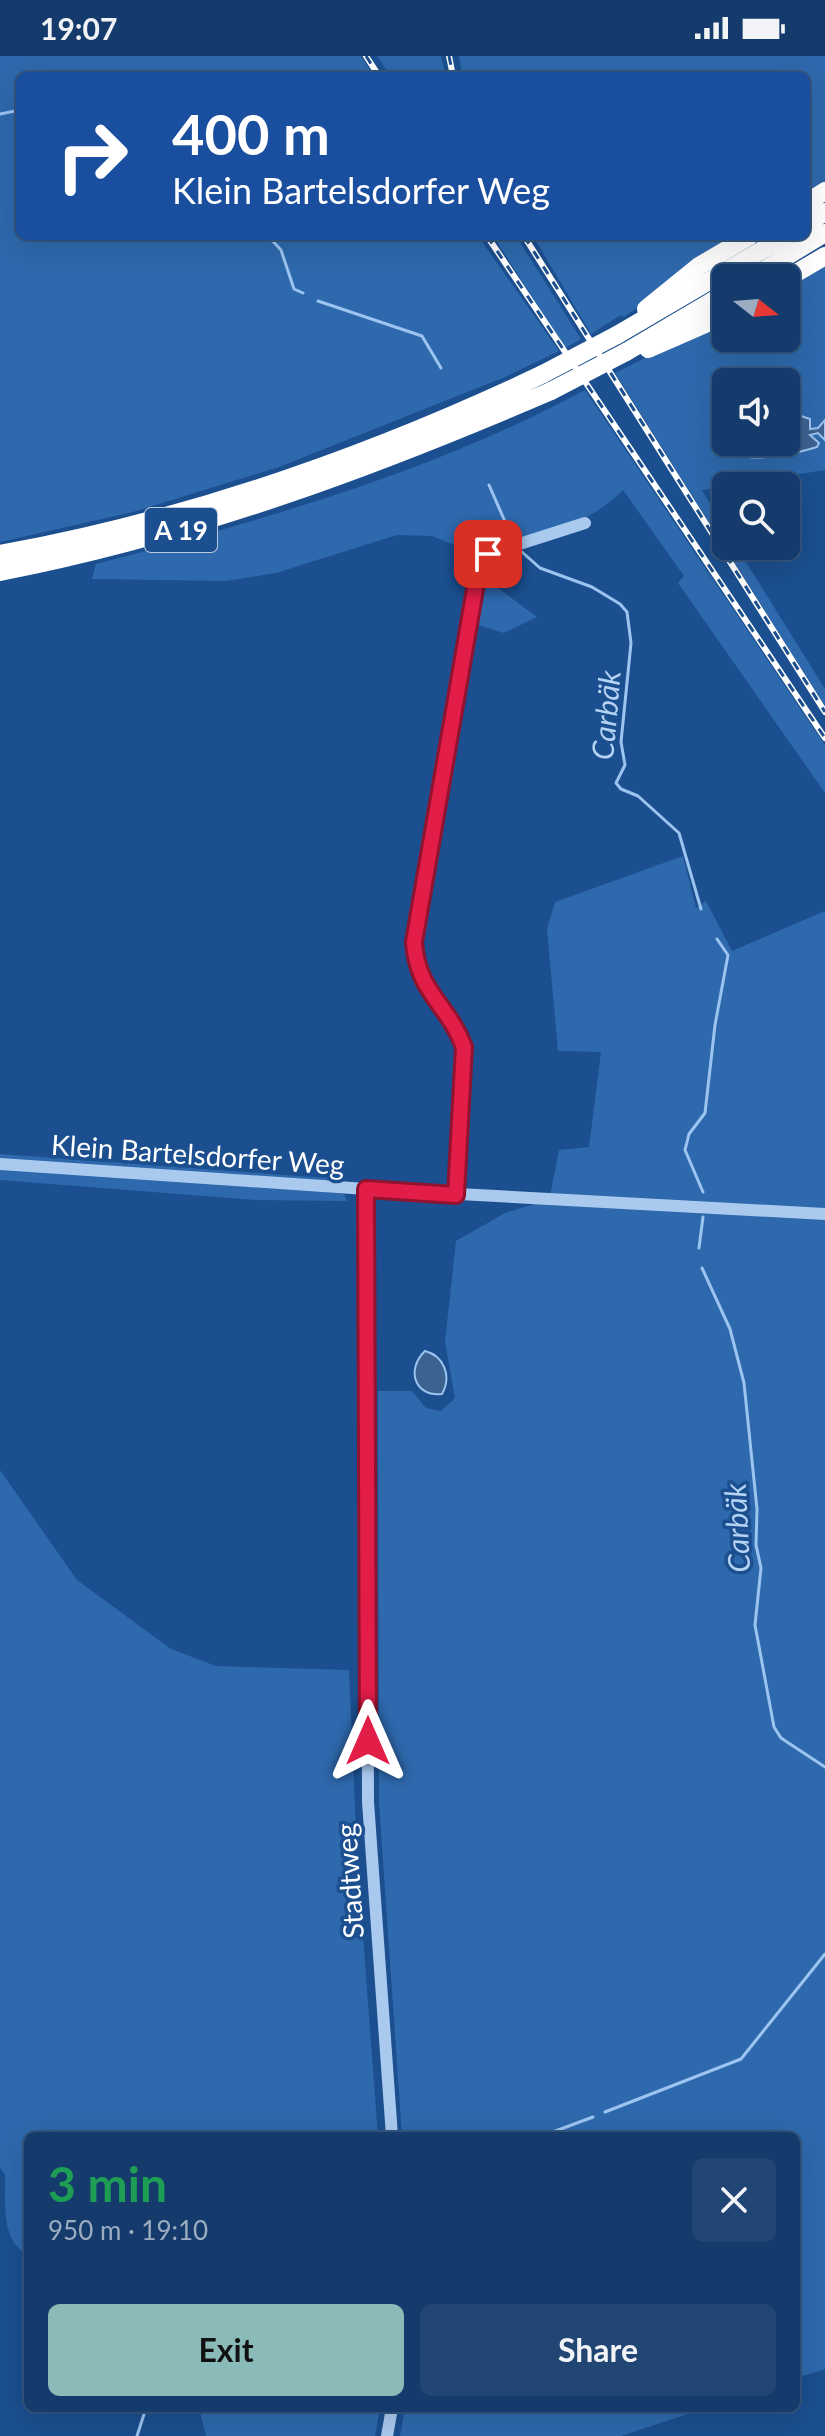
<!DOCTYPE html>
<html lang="en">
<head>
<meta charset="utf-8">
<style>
	:root { --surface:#143b6b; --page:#214673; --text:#f1f3f6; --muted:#9dadc1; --line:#33557e; --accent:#8bbbb9 }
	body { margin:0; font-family:Lato,sans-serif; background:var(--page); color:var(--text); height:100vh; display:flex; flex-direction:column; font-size:30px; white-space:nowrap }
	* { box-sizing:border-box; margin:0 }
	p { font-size:26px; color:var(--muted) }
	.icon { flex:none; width:44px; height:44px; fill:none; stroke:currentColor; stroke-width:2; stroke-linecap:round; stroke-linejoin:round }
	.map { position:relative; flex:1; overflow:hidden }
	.details { position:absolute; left:24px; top:2076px; width:776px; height:280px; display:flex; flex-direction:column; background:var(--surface); border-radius:12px; box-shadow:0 8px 32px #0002,0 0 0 2px var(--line) }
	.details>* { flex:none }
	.top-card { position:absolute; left:16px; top:16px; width:794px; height:168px; border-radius:12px; box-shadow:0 8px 32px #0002,0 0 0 2px var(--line); background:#1a4fa0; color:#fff; overflow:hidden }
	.needle { width:52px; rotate:107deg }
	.controls { position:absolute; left:712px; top:208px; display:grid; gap:16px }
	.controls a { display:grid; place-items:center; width:88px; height:88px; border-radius:12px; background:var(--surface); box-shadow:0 8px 32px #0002,0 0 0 2px var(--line); font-size:40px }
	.pin { position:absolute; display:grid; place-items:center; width:68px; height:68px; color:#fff; margin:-34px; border-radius:16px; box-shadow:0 4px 12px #0006 }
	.me { position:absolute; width:88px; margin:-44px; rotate:0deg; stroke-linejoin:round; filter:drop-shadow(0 0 6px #0008) }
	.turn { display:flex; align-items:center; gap:28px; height:168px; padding:0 24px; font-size:36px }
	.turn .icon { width:104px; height:104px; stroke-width:2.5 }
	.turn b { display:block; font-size:56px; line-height:68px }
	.round { display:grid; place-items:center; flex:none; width:84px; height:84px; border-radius:12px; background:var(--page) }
	.summary { display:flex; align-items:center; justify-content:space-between; height:136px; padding:0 24px }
	h1 { font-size:48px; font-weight:700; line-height:60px; color:#1e9e55 }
	.cta { display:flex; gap:16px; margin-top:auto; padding:16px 24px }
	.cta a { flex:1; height:92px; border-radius:12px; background:var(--accent); color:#111; font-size:32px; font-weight:700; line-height:92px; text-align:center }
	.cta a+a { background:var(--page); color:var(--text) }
	.status { display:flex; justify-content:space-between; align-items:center; height:56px; padding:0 40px; background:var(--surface); direction:ltr }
	.status svg { height:22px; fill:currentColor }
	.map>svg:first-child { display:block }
	.green { fill:#2e69ad; fill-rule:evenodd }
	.water { fill:#3c6290; stroke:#9cc4f0; stroke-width:2 }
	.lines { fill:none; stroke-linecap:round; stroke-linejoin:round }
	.stream { stroke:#9cc4f0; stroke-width:3 }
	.minor { stroke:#a9c9ee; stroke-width:12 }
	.highway { stroke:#fff; stroke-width:18 }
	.rail-casing { stroke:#fff; stroke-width:6 }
	.rail { stroke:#1b4f8f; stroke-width:3; stroke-dasharray:9; stroke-linecap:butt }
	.highway-bridge { stroke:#fff; stroke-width:18 }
	.route-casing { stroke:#92132f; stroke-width:20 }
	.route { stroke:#e11d48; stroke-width:14 }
	.labels { text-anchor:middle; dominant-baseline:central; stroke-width:7; stroke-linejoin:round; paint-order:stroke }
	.shield { fill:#1b4f8f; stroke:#bbcadd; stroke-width:2 }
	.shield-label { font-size:26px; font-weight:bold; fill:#fff }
	.street-label { font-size:28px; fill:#fff; stroke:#1b4f8f }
	.water-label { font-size:30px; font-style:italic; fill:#b5d3f5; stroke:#1b4f8f }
</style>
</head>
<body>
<div class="status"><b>19:07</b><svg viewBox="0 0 49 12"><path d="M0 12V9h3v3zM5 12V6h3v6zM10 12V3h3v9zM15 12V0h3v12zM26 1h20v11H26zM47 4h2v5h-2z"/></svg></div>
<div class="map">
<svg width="825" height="2380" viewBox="0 0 825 2380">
	<rect width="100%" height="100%" fill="#1b4f8f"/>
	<!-- green -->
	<path class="green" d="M0 0H361L374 20H20V180H280L294 183 299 180H478L559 295 505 321 279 411 133 456 0 486Z
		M377 0H441L446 20H390Z
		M459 0H825V126L806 138V20H462Z
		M493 180H516L581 283 565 292Z
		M533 180H740L624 261 621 259 591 278Z
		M825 209V414L702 434 726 474V490H736L825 633V650L615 317 726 262V282H786V232ZM726 326H786V386H726Z
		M585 334 825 689V737L678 527 684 520 623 434C585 472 533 483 483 501L432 480 397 479 276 517 226 525 92 523 96 508C258 466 437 414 585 334Z
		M494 503V529L537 561 504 577 475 568 484 522Z
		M683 800 696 852 706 845 732 895 825 855V1154L550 1140 559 1094 589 1091 601 996 558 995 547 873 555 846Z
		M0 1098 327 1122V1136L344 1138 347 1145 255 1144 0 1124Z
		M541 1146 825 1162V2313L796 2322V2080H402L379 1746 378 1335H412L426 1352 441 1355 455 1342 445 1286 456 1185 505 1157Z
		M0 1414 77 1524 171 1593 216 1610 349 1614 357 1799 378 2080H28V2198C0 2186 6 2146 5 2118L0 2112Z
		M199 2352H380L375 2380H206Z
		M405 2352H706L621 2380H400Z"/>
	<!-- water -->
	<path class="water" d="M786 355 810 363V373L818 372 825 364V384L818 377 810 379 819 387 817 391C801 396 756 406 743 399L746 386H786Z
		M425 1295C444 1300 452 1320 442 1338 414 1341 406 1313 425 1295Z"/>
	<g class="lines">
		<!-- stream -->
		<path class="stream" d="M0 58 20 54
			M268 180 281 194 294 233 303 237
			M318 245 422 280 441 312
			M489 429 510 477
			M522 496 540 512 592 531 620 548 627 556 631 587 621 686 625 709 616 727 621 733 638 740 679 777 701 853
			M703 1136 685 1094 689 1078 705 1057 715 969 728 899 717 883
			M699 1192 703 1161
			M702 1212 730 1273 744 1327 757 1453 756 1489 761 1512 755 1569 774 1671 781 1682 825 1711
			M605 2056 741 2003 825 1898
			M542 2080 593 2061
			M137 2380 146 2352"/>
		<!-- minor -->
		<path class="minor" d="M0 1108 366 1133 825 1158
			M366 1133 368 1746 392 2080
			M456 1139 464 991C448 948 417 936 414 886L479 510 488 498 585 467
			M387 2380 392 2352"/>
		<!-- highway -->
		<path class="highway" d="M806 147 825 135
			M806 168 825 156
			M751 222 825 177
			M786 223 825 200
			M646 253 699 210 750 180
			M617 279 786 180
			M648 293 726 259
			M626 296 726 237
			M0 498C188 464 370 400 543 318
			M0 516C194 478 370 413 551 335"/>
		<defs>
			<path id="rail" d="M366 0 379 20
				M449 0 453 20
				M487 180 825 682
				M524 180 825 656"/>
		</defs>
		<!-- rail casing -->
		<use href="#rail" class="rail-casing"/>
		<!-- rail -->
		<use href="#rail" class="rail"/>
		<!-- highway-bridge -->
		<path class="highway-bridge" d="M543 318 617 279
			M551 335 626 296"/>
	</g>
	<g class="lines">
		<defs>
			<path id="route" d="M368 1685 366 1133 456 1139 464 991C448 948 417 936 414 886L479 510 488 498"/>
		</defs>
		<!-- route casing -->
		<use href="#route" class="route-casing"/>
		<!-- route -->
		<use href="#route" class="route"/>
	</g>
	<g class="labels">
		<!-- shield labels -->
		<rect class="shield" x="145" y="452" width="72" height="44" rx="6"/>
		<g class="shield-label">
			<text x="181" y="474">A 19</text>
		</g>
		<!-- street labels -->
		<g class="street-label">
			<text transform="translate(198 1098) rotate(4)">Klein Bartelsdorfer Weg</text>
			<text transform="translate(349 1825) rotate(-94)">Stadtweg</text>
		</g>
		<!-- water labels -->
		<g class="water-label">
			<text transform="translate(605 659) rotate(-85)">Carbäk</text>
			<text transform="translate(736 1472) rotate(-93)">Carbäk</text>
		</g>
	</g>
</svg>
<div class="controls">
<a><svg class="needle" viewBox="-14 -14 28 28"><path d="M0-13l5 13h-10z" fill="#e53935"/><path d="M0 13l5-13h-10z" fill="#9dadc1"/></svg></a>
<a><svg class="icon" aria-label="sound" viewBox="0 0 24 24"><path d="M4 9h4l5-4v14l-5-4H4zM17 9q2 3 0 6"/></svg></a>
<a><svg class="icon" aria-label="search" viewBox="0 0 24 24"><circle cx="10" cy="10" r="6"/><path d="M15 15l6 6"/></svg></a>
</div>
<div class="pin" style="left:488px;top:498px;background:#d93025"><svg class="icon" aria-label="arrive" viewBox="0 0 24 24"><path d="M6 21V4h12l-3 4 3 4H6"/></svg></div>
<svg class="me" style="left:368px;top:1685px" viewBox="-20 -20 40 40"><path d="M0-17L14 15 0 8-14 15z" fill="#e11d48" stroke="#fff" stroke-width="4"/></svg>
<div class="top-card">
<div class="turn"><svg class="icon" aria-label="right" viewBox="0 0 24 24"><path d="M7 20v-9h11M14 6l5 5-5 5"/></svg><div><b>400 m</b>Klein Bartelsdorfer Weg</div></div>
</div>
<section class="details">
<div class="summary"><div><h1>3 min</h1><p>950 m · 19:10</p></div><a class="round"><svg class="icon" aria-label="close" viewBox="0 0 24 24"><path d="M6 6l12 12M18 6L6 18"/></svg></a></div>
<div class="cta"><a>Exit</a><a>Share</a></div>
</section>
</div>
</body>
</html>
